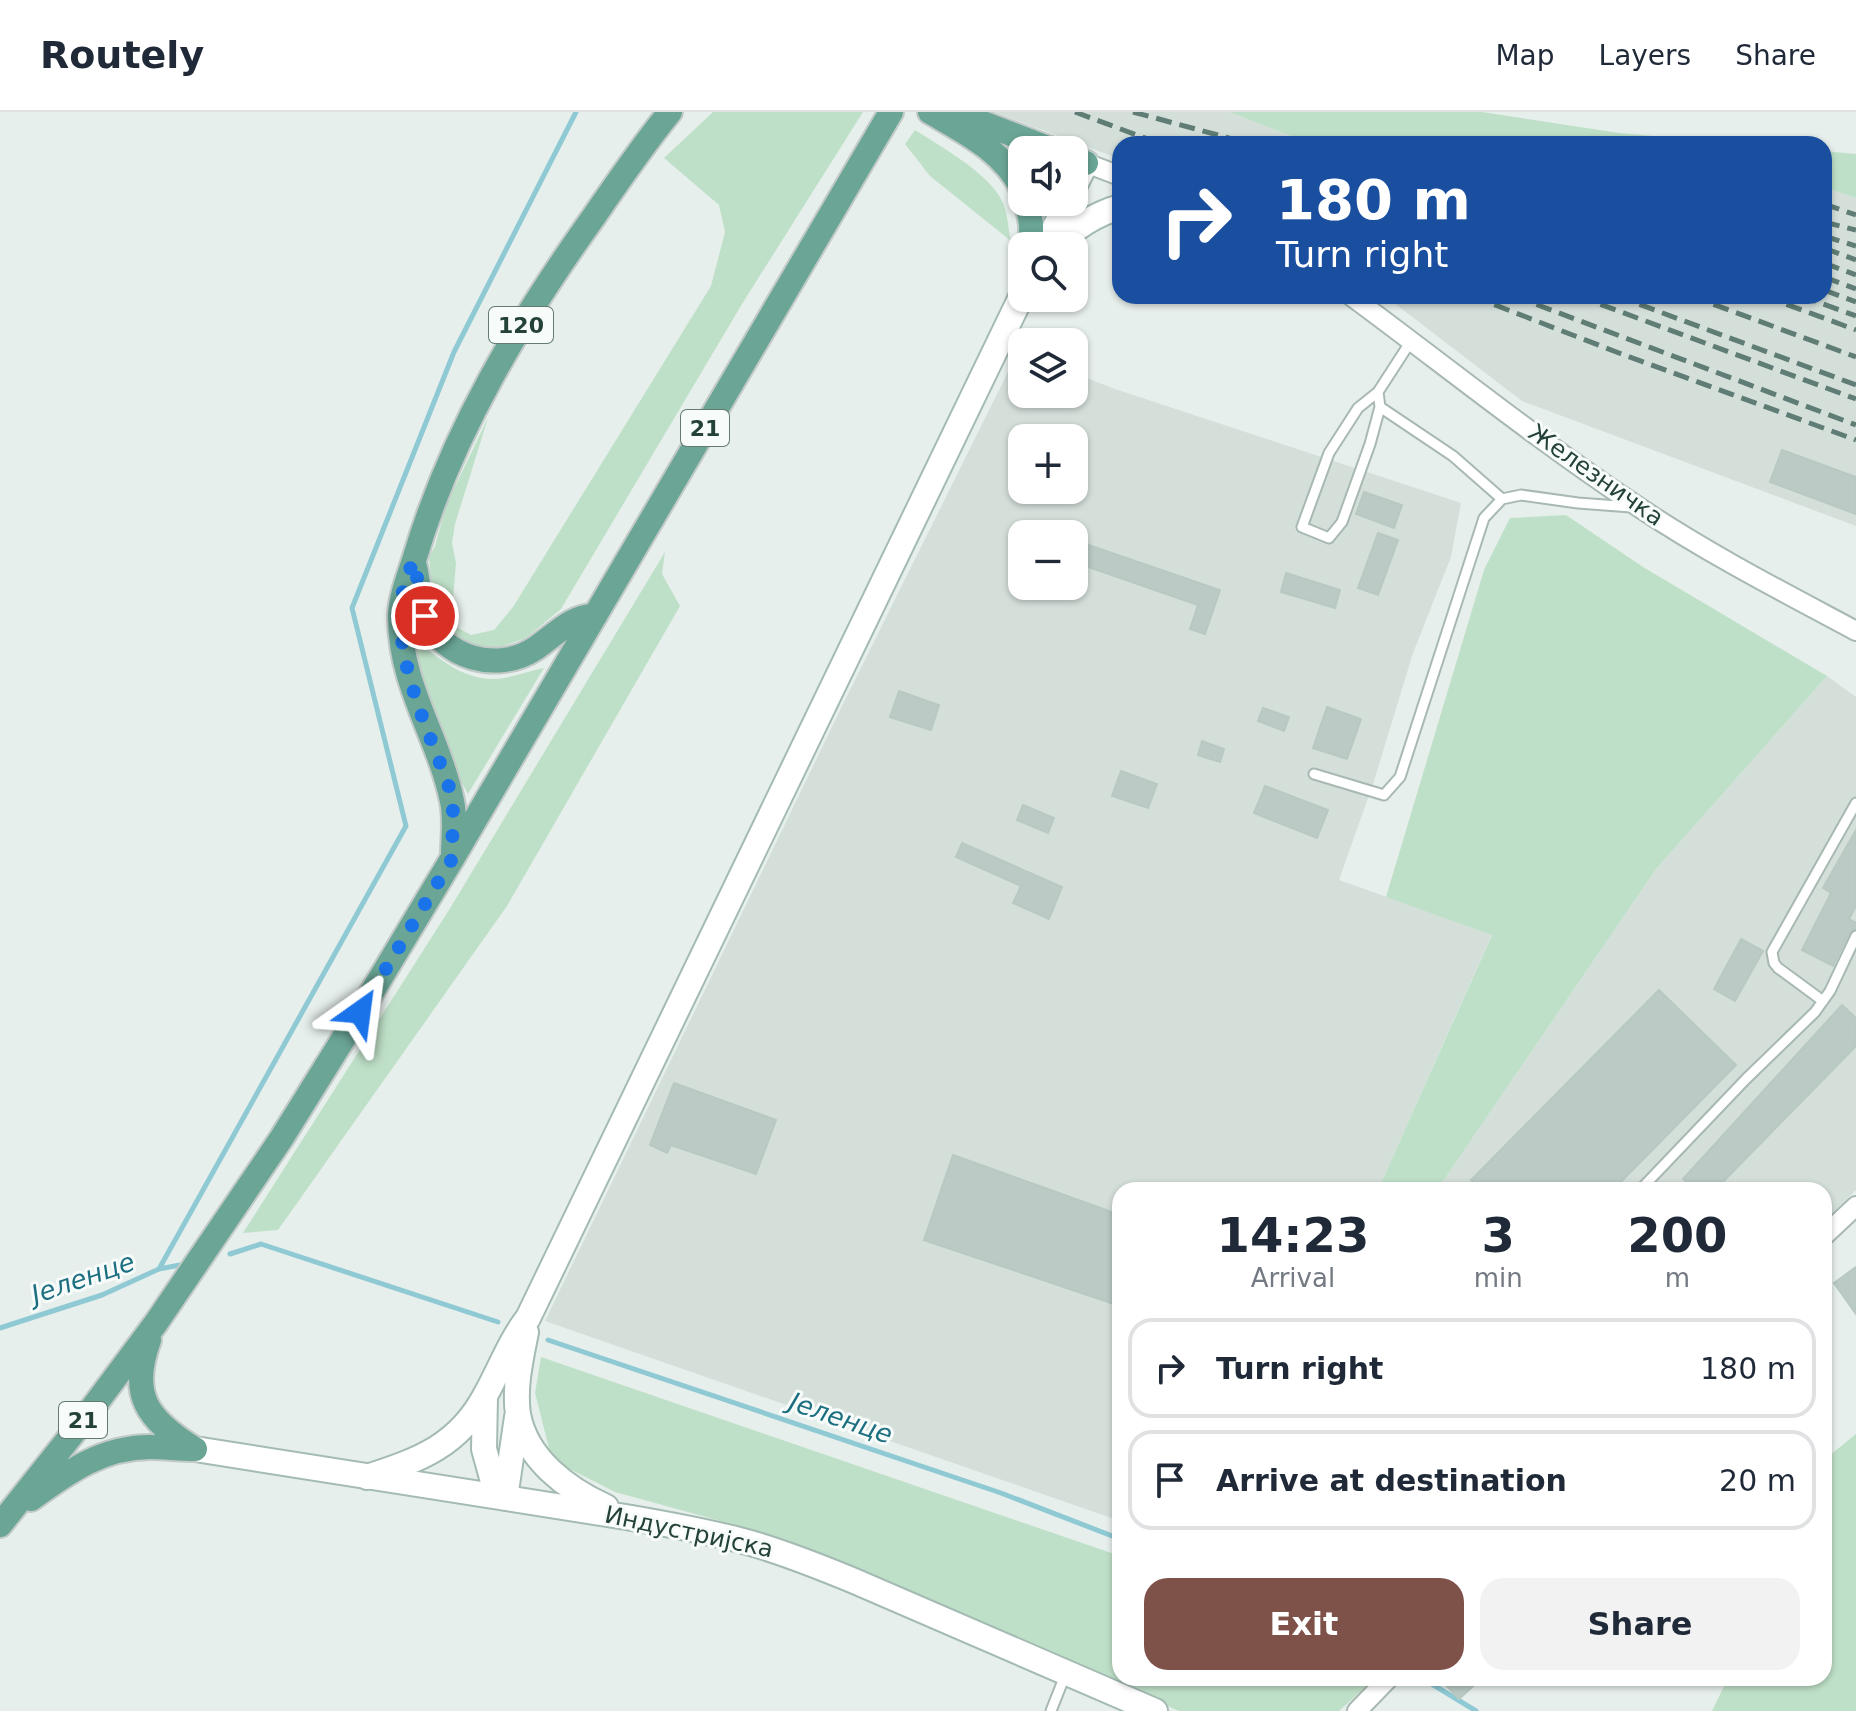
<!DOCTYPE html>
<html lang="en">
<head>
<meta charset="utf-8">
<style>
	:root { --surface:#fff; --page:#f2f2f3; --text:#1f2937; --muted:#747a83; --line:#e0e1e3; --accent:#7f5249 }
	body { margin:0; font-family:"DejaVu Sans",sans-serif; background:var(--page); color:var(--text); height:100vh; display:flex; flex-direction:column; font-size:30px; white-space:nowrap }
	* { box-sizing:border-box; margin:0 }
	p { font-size:26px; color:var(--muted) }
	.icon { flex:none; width:44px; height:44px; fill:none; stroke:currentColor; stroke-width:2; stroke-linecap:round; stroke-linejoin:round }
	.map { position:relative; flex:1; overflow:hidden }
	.side { position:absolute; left:1112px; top:1070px; width:720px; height:504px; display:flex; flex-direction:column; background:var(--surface); border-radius:24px; box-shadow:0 2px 6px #0004 }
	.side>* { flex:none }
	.guide { position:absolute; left:1112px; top:24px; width:720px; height:168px; border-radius:24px; box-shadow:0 2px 6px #0004; background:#1a4fa0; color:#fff; overflow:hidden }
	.fabs { position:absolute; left:1008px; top:24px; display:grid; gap:16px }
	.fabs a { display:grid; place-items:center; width:80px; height:80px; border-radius:16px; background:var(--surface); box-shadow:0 2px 6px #0004; font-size:40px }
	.pin { position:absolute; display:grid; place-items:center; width:68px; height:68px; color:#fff; margin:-34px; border:4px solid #fff; border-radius:50%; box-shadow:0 2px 8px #0007 }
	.me { position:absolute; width:88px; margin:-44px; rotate:31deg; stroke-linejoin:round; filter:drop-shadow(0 0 6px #0008) }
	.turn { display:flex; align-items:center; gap:28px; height:168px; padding:0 32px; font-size:36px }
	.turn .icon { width:104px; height:104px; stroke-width:2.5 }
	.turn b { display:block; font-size:56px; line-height:68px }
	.eta { display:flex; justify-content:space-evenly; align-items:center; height:136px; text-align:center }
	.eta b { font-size:48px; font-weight:700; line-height:56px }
	.button { display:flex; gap:16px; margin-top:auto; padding:16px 32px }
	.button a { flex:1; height:92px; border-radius:24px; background:var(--accent); color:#fff; font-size:32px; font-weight:700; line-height:92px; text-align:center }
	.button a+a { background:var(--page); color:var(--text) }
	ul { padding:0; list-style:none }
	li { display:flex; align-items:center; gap:24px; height:100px; margin:0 16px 12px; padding:0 16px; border:4px solid var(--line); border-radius:24px }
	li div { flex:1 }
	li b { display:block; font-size:30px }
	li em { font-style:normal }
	header { display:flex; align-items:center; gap:48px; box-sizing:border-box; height:112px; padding:0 40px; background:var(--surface); border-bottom:2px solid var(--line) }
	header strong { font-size:38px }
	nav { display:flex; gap:44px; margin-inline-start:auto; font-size:28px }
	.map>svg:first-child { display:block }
	.built { fill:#d4dfda; fill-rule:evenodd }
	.green { fill:#bfe0c8 }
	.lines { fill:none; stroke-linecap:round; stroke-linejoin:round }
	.stream { stroke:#8ec9d4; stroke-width:5 }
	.building { fill:#bbcac4; stroke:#b8c9c2; stroke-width:2 }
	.service-casing { stroke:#a8b8b2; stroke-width:13 }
	.minor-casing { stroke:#a8b8b2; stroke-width:22 }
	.secondary-casing { stroke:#a4bbb3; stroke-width:28 }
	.primary-casing { stroke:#c2cac8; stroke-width:28 }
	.service { stroke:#fff; stroke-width:9 }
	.minor { stroke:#fff; stroke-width:18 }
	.secondary { stroke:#fff; stroke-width:24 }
	.primary { stroke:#6aa596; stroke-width:24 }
	.rail { stroke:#5f7d75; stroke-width:5; stroke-dasharray:16 8; stroke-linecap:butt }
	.route { stroke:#1a73e8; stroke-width:14; stroke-dasharray:0 25.2 }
	.labels { text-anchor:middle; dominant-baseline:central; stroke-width:6; stroke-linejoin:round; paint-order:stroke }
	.shield { fill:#f7fbf9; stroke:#637a73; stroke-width:2 }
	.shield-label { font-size:22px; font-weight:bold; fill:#24423a }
	.street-label { font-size:24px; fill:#24423a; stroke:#f7fbf9 }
	.water-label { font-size:26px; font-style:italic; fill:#1c6f80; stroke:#f7fbf9 }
</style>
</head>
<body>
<header>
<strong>Routely</strong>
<nav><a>Map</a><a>Layers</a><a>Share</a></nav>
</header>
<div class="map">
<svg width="1856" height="1599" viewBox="0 0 1856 1599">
	<rect width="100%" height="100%" fill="#e6efeb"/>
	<!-- built -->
	<path class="built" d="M994 0H1229L1312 32H1120V47Z
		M1824 75 1856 86V414L1522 289 1385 184H1824Z
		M1019 238 1022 240V282H1074V261L1115 277 1461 391 1451 445 1413 541 1374 669 1339 768 1492 822 1378 1078H1120V1409L545 1209 842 594ZM1022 326H1074V378H1022ZM1022 422H1074V474H1022Z
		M1827 564 1856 585V1078L1824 1109V1078H1437L1656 757Z"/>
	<!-- green -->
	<path class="green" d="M713 0H863L742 192 561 497 526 526 504 534 483 538 453 530 434 496 429 445 435 434 447 391 488 306 455 412 452 431 456 451 451 512 471 523 494 518 513 495 711 174 725 120 719 93 664 46Z
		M1229 0H1482L1619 21 1745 32H1312Z
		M915 18C941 35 991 62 1003 91 1008 103 1008 117 1011 129L930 64 905 32Z
		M1824 39 1856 42V86L1824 75Z
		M1566 403 1643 455 1827 564 1656 757 1437 1078H1378L1492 823 1386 785 1484 458 1510 406Z
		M665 440 662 462 680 494 507 794 278 1118 243 1121 449 798Z
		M412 525C436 544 462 568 495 567 511 566 528 559 544 556L468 682 451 651 414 547Z
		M541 1245 1120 1444V1566H1367L1372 1569 1339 1599H1179L788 1431 717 1408 615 1380 552 1348 535 1281Z
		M1856 1322V1599H1712L1728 1566H1824V1348Z"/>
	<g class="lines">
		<!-- stream -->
		<path class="stream" d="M230 1142 261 1132 498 1210
			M159 1157 406 714 352 496 454 240 576 0
			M0 1216 102 1183 159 1157 180 1153
			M548 1228 1001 1381 1120 1427
			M1422 1566 1476 1599"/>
	</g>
	<!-- building -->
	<path class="building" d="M1782 338 1856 365V402L1770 370Z
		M1364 380 1402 393 1394 416 1356 402Z
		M1378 421 1398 428 1378 483 1358 476Z
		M1074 428 1220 478 1205 522 1190 517 1198 493 1074 450Z
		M1286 461 1340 478 1335 496 1281 480Z
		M899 579 939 593 931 618 890 605Z
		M1327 595 1361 607 1347 647 1313 636Z
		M1263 596 1289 605 1284 619 1258 609Z
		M1202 629 1224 637 1220 650 1198 643Z
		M1121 659 1157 672 1148 696 1112 684Z
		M1265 674 1328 698 1317 726 1254 701Z
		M1023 693 1054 706 1048 721 1017 708Z
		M1856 718V794L1849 807 1856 811V817L1849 821 1833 854 1802 838 1831 781 1823 776Z
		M962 731 1062 775 1049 807 1013 791 1021 774 956 745Z
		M1741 827 1763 839 1735 889 1714 877Z
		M1659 878 1736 953 1613 1078H1481L1471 1068Z
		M1842 893 1856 906V934L1715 1078H1695L1683 1067Z
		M674 971 776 1008 756 1062 671 1033 667 1041 650 1033Z
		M953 1043 1120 1103V1194L924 1128Z
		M1856 1155V1202L1834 1171Z
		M1439 1566H1482L1459 1587Z"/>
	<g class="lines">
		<defs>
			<path id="service" d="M1378 280 1380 295 1370 332 1342 410 1329 426 1302 415 1329 341 1358 296 1378 280 1411 229
				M1380 295 1453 344 1502 387
				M1314 662 1384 683 1400 665 1484 406 1502 387 1521 383 1578 391 1631 395
				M1823 889 1778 856 1774 851 1772 840 1856 691
				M1640 1078 1746 967 1815 900 1830 879 1856 824
				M1051 1599 1066 1561"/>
			<path id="minor" d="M1086 51 1120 64
				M1351 184C1447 255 1540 330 1640 396 1709 442 1783 480 1856 519
				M1824 1124 1856 1094
				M1357 1599 1389 1566"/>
			<path id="secondary" d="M1074 75 1086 51
				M1046 134 1067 90
				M1057 134C1074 116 1096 102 1120 95
				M526 1220C521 1246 514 1275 518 1302 526 1347 567 1377 606 1395
				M485 1285 484 1337 497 1384
				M195 1337 626 1405C667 1412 707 1419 747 1430 783 1440 818 1454 852 1468L1155 1599
				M367 1365C419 1348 459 1334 486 1282 500 1257 510 1229 528 1206L1022 183
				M505 1386 517 1305"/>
			<path id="primary" d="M930 0C966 21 1003 39 1022 77
				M954 0 1053 38
				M1074 46 1086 51
				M1027 90 1031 112V134
				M415 455C419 471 418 488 425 504 443 546 497 562 536 536 554 524 572 503 595 504
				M453 744C453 726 456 707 452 689 439 625 399 572 400 503 401 483 409 464 415 445 452 320 520 208 595 103 619 68 643 33 670 0
				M149 1228C129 1283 147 1307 193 1336
				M31 1387C68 1360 102 1335 150 1335 165 1335 180 1337 195 1337
				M0 1413 82 1310 156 1211 281 1027 360 900 452 747 891 0"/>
		</defs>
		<!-- service casing -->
		<use href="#service" class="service-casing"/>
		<!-- minor casing -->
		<use href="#minor" class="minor-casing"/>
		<!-- secondary casing -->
		<use href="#secondary" class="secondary-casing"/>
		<!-- primary casing -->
		<use href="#primary" class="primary-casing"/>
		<!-- service -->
		<use href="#service" class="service"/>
		<!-- minor -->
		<use href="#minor" class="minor"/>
		<!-- secondary -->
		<use href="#secondary" class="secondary"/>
		<!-- primary -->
		<use href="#primary" class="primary"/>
		<!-- rail -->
		<path class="rail" d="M1075 0 1161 32
			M1133 0 1251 32
			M1824 92 1856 103
			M1824 110 1856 118
			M1824 124 1856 134
			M1824 136 1856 148
			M1824 151 1856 163
			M1824 165 1856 177
			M1824 178 1856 190
			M1472 184 1619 241 1856 328
			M1514 184 1856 313
			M1578 184 1856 287
			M1617 184 1856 273
			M1691 184 1856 245
			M1764 184 1856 218
			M1801 184 1856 204"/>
	</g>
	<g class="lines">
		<!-- route -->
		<path class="route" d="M360 900 452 747 453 693 449 675C426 610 377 517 414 449L417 462V477L425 504"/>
	</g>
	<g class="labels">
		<!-- shield labels -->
		<g class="shield">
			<rect x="489" y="195" width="64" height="36" rx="6"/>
			<rect x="681" y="298" width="48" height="36" rx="6"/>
			<rect x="59" y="1290" width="48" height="36" rx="6"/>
		</g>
		<g class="shield-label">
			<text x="521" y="213">120</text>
			<text x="705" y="316">21</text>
			<text x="83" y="1308">21</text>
		</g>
		<!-- street labels -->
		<g class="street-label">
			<text transform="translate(1596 363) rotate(35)">Железничка</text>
			<text transform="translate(689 1420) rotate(12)">Индустријска</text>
		</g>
		<!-- water labels -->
		<g class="water-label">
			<text transform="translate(83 1166) rotate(-19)">Јеленце</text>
			<text transform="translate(841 1306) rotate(19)">Јеленце</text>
		</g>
	</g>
</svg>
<div class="fabs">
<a><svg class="icon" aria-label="sound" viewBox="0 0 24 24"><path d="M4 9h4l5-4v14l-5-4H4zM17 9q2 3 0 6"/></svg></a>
<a><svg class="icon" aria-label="search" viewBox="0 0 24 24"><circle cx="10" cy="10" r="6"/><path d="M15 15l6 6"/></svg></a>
<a><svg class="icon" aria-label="layers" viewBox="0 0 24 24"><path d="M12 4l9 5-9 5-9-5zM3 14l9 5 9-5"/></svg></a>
<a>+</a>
<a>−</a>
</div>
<div class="pin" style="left:425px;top:504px;background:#d93025"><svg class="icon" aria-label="arrive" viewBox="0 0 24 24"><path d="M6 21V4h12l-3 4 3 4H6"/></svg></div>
<svg class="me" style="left:360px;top:900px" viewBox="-20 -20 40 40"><path d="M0-17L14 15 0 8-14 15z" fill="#1a73e8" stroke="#fff" stroke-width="4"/></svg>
<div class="guide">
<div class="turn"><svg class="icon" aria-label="right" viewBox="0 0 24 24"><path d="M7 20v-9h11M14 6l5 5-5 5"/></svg><div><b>180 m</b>Turn right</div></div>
</div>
<section class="side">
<div class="eta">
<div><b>14:23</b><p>Arrival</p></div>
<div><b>3</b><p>min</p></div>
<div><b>200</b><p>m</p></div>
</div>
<ul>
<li><svg class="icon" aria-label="right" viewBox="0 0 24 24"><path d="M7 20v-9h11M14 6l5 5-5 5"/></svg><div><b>Turn right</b></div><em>180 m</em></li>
<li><svg class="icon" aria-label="arrive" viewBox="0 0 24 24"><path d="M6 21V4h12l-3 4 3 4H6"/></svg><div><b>Arrive at destination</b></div><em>20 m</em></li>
</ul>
<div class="button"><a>Exit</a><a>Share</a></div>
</section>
</div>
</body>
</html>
